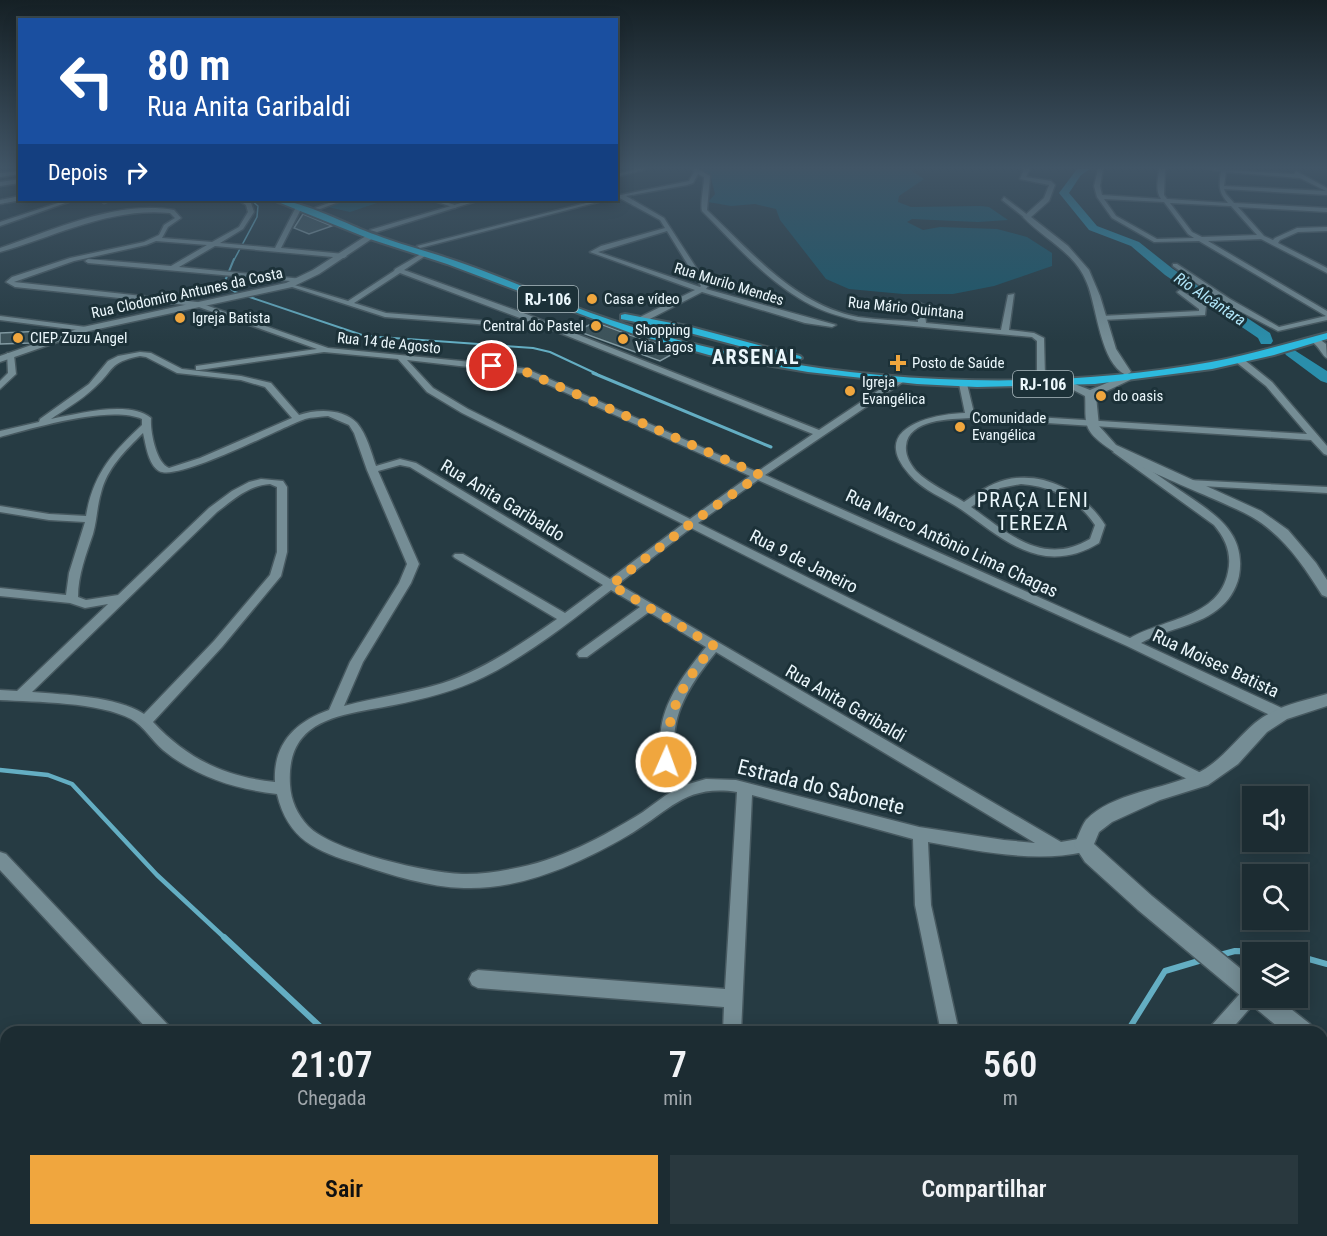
<!DOCTYPE html>
<html lang="pt">
<head>
<meta charset="utf-8">
<style>
	:root { --surface:#1c2c32; --page:#29383e; --text:#f1f3f6; --muted:#a0a7ac; --line:#3a484d; --accent:#f0a63e }
	body { margin:0; font-family:"Roboto Condensed",sans-serif; background:var(--page); color:var(--text); height:100vh; display:flex; flex-direction:column; font-size:22px; white-space:nowrap }
	* { box-sizing:border-box; margin:0 }
	p { font-size:20px; color:var(--muted) }
	.icon { flex:none; width:33px; height:33px; fill:none; stroke:currentColor; stroke-width:2; stroke-linecap:round; stroke-linejoin:round }
	.map { position:relative; flex:1; overflow:hidden }
	.details { position:absolute; left:0px; top:1026px; width:1328px; height:210px; display:flex; flex-direction:column; background:var(--surface); border-radius:18px 18px 0 0; box-shadow:0 3px 15px #0003,0 0 0 2px var(--line) }
	.details>* { flex:none }
	.guide { position:absolute; left:18px; top:18px; width:600px; height:183px; border-radius:0px; box-shadow:0 3px 15px #0003,0 0 0 2px var(--line); background:#1a4fa0; color:#fff; overflow:hidden }
	.controls { position:absolute; left:1242px; top:786px; display:grid; gap:12px }
	.controls a { display:grid; place-items:center; width:66px; height:66px; border-radius:0px; background:var(--surface); box-shadow:0 3px 15px #0003,0 0 0 2px var(--line); font-size:30px }
	.pin { position:absolute; display:grid; place-items:center; width:51px; height:51px; color:#fff; margin:-26px; border:3px solid #fff; border-radius:50%; box-shadow:0 2px 6px #0007 }
	.me { position:absolute; width:66px; margin:-33px; rotate:2deg; stroke-linejoin:round; filter:drop-shadow(0 0 4px #0008) }
	.turn { display:flex; align-items:center; gap:21px; height:126px; padding:0 30px; font-size:27px }
	.turn .icon { width:78px; height:78px; stroke-width:2.5 }
	.turn b { display:block; font-size:42px; line-height:51px }
	.then { display:flex; align-items:center; height:57px; padding:0 30px; background:#0003; gap:12px; font-size:22px }
	.eta { display:flex; justify-content:space-evenly; align-items:center; height:102px; text-align:center }
	.eta b { font-size:36px; font-weight:600; line-height:42px }
	.button { display:flex; gap:12px; margin-top:auto; padding:12px 30px }
	.button a { flex:1; height:69px; border-radius:0px; background:var(--accent); color:#111; font-size:24px; font-weight:600; line-height:69px; text-align:center }
	.button a+a { background:var(--page); color:var(--text) }
	.map>svg:first-child { display:block }
	.green { fill:#19586b }
	.lines { fill:none; stroke-linecap:round; stroke-linejoin:round }
	.stream-far4 { stroke:#64aec3; stroke-width:1.5 }
	.stream-far3 { stroke:#64aec3; stroke-width:2 }
	.stream-far2 { stroke:#64aec3; stroke-width:3 }
	.stream-far1 { stroke:#64aec3; stroke-width:4.5 }
	.stream { stroke:#64aec3; stroke-width:6 }
	.river { fill:#2a8eab; fill-rule:evenodd }
	.building { fill:#3d535a; stroke:#839ba3; stroke-width:1.5 }
	.minor-casing { stroke:#475960; stroke-width:3 }
	.tertiary-casing { stroke:#475960; stroke-width:3 }
	.trunk-casing { stroke:#475960; stroke-width:4 }
	.minor { fill:#758d95; fill-rule:evenodd }
	.tertiary { fill:#758d95; fill-rule:evenodd }
	.trunk { fill:#2dbade; fill-rule:evenodd }
	.route { stroke:#f0a63e; stroke-width:10; stroke-dasharray:0 18 }
	.poi-dot { fill:#f0a63e; stroke:#1c3138; stroke-width:2 }
	.labels { text-anchor:middle; dominant-baseline:central; stroke-width:6; stroke-linejoin:round; paint-order:stroke }
	.far-street-label { font-size:15px; fill:#ebf7fc; stroke:#1c3138 }
	.far-poi-label { font-size:15px; fill:#ebf7fc; stroke:#1c3138; text-anchor:start }
	.shield { fill:#1c3138; stroke:#adbcc1; stroke-width:1.5 }
	.shield-label { font-size:16px; font-weight:bold; fill:#ebf7fc }
	.far-water-label { font-size:16px; font-style:italic; fill:#b1e7fa; stroke:#1c3138 }
	.street-label { font-size:18px; fill:#ebf7fc; stroke:#1c3138 }
	.far-district-label { font-size:20px; font-weight:bold; letter-spacing:1.5px; fill:#ebf7fc; stroke:#1c3138 }
	.neighbourhood-label { font-size:20px; letter-spacing:1.5px; fill:#ebf7fc; stroke:#1c3138 }
	.near-street-label { font-size:21px; fill:#ebf7fc; stroke:#1c3138 }
</style>
</head>
<body>
<div class="map">
<svg width="1327" height="1236" viewBox="0 0 1327 1236">
	<rect width="100%" height="100%" fill="#263b43"/>
	<!-- green -->
	<path class="green" d="M699 169H909L924 179 899 196 898 202 911 207 981 206 989 207 1008 220 978 222 912 219 907 222 923 230 940 227 997 229 1027 237 1052 253V266L994 286 953 294H903L849 289 826 279 780 220 776 209 755 204 731 206 708 202 715 194 711 178Z
		M349 200H386L350 212 328 207Z"/>
	<g class="lines">
		<!-- stream-far4 -->
		<path class="stream-far4" d="M234 260 257 217 258 206 252 201 245 200"/>
		<!-- stream-far3 -->
		<path class="stream-far3" d="M234 259 225 281 228 287 235 292 365 336 533 348 550 352 597 374"/>
		<!-- stream-far2 -->
		<path class="stream-far2" d="M593 373 771 447"/>
		<!-- stream-far1 -->
		<path class="stream-far1" d="M0 770 48 775 72 784 157 875 226 939"/>
		<!-- stream -->
		<path class="stream" d="M224 937 326 1032
			M1220 955 1235 951 1285 952
			M1298 956 1327 964
			M1127 1032 1165 971 1202 960
			M863 1230 870 1236
			M1007 1236 1013 1230"/>
		<!-- river -->
		<path class="river" d="M1077 169H1090L1081 175 1069 193 1097 226 1139 242 1173 269 1270 333 1273 341 1271 344H1261L1258 338 1165 275 1131 246 1089 230 1059 193Z
			M1291 348 1327 371V383L1321 381 1286 355 1284 352Z"/>
	</g>
	<!-- building -->
	<path class="building" d="M303 214 332 226 309 234 294 228Z
		M595 322 630 335 680 350 660 361 577 331Z
		M43 331 30 343 0 344V333Z"/>
	<g class="lines">
		<defs>
			<path id="minor" d="M637 169H646L616 177V174Z
				M693 169H698L710 176 707 210C751 252 795 305 858 317 878 320 898 320 918 322L916 305 920 303 924 305 926 323 1001 330 1008 295 1014 294 1009 330 1034 333 1044 338 1045 377 1041 379 1037 377V341L1032 337 859 321C842 317 826 313 811 305 768 283 735 244 702 211 700 204 704 186 704 177L698 174 693 183 687 185 626 196 664 218 708 286 706 289 836 325 832 327 805 323 702 292 642 323H636V319L695 290 590 252 601 246 665 228 660 220 616 196 689 181 694 172ZM667 231 701 286 700 287 598 252Z
				M1098 169H1103L1100 186 1102 195 1161 199C1155 191 1158 179 1159 169H1165L1164 195 1167 199 1228 203C1218 192 1219 185 1221 171L1209 169 1294 174 1296 171 1327 188V195L1224 189 1226 194 1234 203 1327 208V212L1238 207 1264 236 1273 240 1275 238 1297 228 1327 227V231L1298 232 1280 240 1278 243 1327 268V273L1261 239 1208 241 1327 311V320L1278 331 1224 303 1173 266V264H1177L1230 299 1279 327 1326 316 1199 241 1154 242 1112 218 1097 197 1094 186ZM1226 172 1300 178 1326 191 1224 186ZM1104 199 1164 202 1188 234 1194 238 1157 239 1116 216ZM1170 203 1231 206 1257 235 1202 237 1192 232Z
				M20 171V174L0 177V173Z
				M20 179V183L0 186V182Z
				M20 196 21 200 0 204V200Z
				M1004 197 1029 216V218H1025L1002 200Z
				M67 200H74L0 226V222Z
				M103 200H111L104 203 101 201Z
				M238 200 251 203 254 212 243 229 220 243 275 248 296 207 299 205 302 207 281 248 344 254 347 256 344 258 215 246 179 267 303 279V281L301 282 88 263 85 261 88 259 171 266 207 245 156 241 146 245 74 261 14 282 197 302 328 348 492 364 527 369 757 472 813 434 545 327 541 329 385 317 286 285 291 284 348 301 394 271 395 269 421 254H425V256L404 270 526 314 819 430 897 378H903V382L765 475 1130 638C1165 618 1219 618 1228 572 1232 554 1226 539 1214 525L1113 452 1115 450H1121C1140 463 1159 476 1178 489 1211 512 1247 530 1239 576 1236 590 1228 602 1217 610 1195 627 1165 629 1141 643L1286 710 1288 714 1286 718H1276L1127 646 758 480 698 523 1207 776 1209 780 1207 784 1202 786 1197 784 691 528 618 584 1061 842 1084 838 1089 840 1092 845 1089 850 1084 852C1033 863 979 851 928 842L931 905 959 1032H941L915 905 913 839 752 795 741 1032H723L724 1007 478 988 472 985 469 979 472 973 478 970 725 989 737 792C684 784 669 812 627 836 579 864 521 890 464 888 428 887 391 875 358 864 316 851 288 840 277 794 235 789 196 777 163 750 152 741 144 726 131 719 99 702 36 702 0 700V690L17 691 108 604 85 608 70 603 0 596V588L66 595 69 573 85 522 49 520 0 512V506L49 514 86 516C93 474 112 453 142 425V419C110 405 34 428 0 437V431L39 422 40 419 89 384 108 361 118 356 140 352 151 353 182 369 241 376 271 383 299 415C316 409 343 408 357 423 367 435 371 452 376 466L400 459 416 463 610 579 683 524 462 413 427 392 398 359 324 352 199 370H196V366L317 349 196 306 15 287 6 282 12 277 70 258 144 242 159 235 164 225 175 218 170 213C111 207 56 236 0 252V248C54 230 116 200 174 210L181 218 168 227 162 238 212 242 239 227 248 212 246 205ZM400 273 520 318 538 325 386 313 354 303ZM140 356 146 357 177 373 241 380 265 387 292 418 200 458 169 468C156 463 150 431 151 418 129 400 78 414 51 419 65 409 82 400 94 388 116 369 107 363 140 356ZM407 360 522 373 750 476 690 519 468 409 433 388ZM328 416 349 425 354 433 367 470 407 564 399 583 350 662 329 710C295 722 273 744 275 782 226 777 187 759 153 722L222 647 281 576 287 552V487L283 481 261 479 249 482 232 491 209 508 118 595 86 600 78 597C78 575 86 555 93 534 97 520 97 506 101 493 107 468 125 451 143 433 146 445 148 464 159 471 178 482 280 428 305 419 312 417 320 417 328 416ZM400 465 410 467 603 585 565 613 463 554H455L453 556 455 558 557 619C521 644 485 669 443 683 411 693 377 697 344 706L363 662 411 583 419 564 378 471ZM270 484 277 487V552L270 575 214 641 144 714C116 696 66 695 32 692L217 512C233 500 249 485 270 484ZM611 590 640 607 579 651 577 654 579 657H587L649 612 706 647C667 695 645 730 673 791 662 797 653 805 643 812 603 837 558 861 511 869 496 872 481 874 466 874 430 874 332 851 308 826 297 814 291 801 290 785 289 769 291 751 302 738 321 714 366 711 394 705 424 699 456 691 484 677 530 654 571 621 611 590ZM716 652 1035 843 1004 840 919 827 736 780 706 779 685 785C660 732 682 694 716 652Z
				M337 200H344L320 209 315 208Z
				M432 200H439L458 206 455 208Z
				M598 200H606L420 248 417 246Z
				M1180 290 1206 306 1205 315 1102 320 1098 318 1102 316 1199 311V309L1178 293 1177 292Z
				M0 316 86 327 90 329 86 331 0 320Z
				M1312 338H1318L1326 344 1327 358C1323 357 1319 346 1312 342Z
				M7 353 14 355 16 374 0 389V381L8 373Z
				M1236 358H1242L1272 382 1327 446V455L1324 454 1311 440 970 418C951 419 908 419 906 446 905 455 910 464 916 471 930 485 948 492 964 502 977 493 990 484 1005 480 1044 470 1085 493 1105 525L1099 543C1083 553 1065 558 1046 556 1013 551 989 529 962 510 945 498 923 491 909 474 869 429 930 414 965 413L959 384 963 381 967 384 974 413 1307 434 1266 386 1236 362ZM1021 484C1051 486 1078 499 1095 525L1090 539C1043 567 1008 533 971 507L1000 488Z
				M1188 480 1327 487V493L1184 485 1183 483Z
				M0 852 6 854 169 1026 172 1032H150L0 870Z
				M1252 984V998H1259L1258 999 1229 1032H1208L1211 1026 1246 987Z
				M6 1117V1137L0 1140V1120Z
				M245 1230H275L272 1236H242Z
				M1147 1230H1169L1168 1236H1146Z
				M1189 1230H1279L1282 1236H1186Z"/>
			<path id="tertiary" d="M1024 169H1030L1026 177 1051 181 1055 185 1049 201 1031 217 1068 246 1089 270 1100 296 1116 349 1131 372 1126 375 1131 378 1130 380 1096 396 1099 426 1116 445 1261 511 1288 530 1316 563 1327 580V597L1322 595C1303 565 1284 536 1252 517 1218 497 1102 459 1088 428 1084 419 1086 405 1085 396L1062 384 1067 381 1090 390 1126 375C1100 363 1097 307 1087 283 1075 252 1045 240 1023 217L1044 198 1049 185 1020 179Z
				M471 200H480L377 232 370 230Z
				M369 234 376 236 319 274 292 287 89 331 0 362V356L83 327 286 283 313 270Z
				M1327 694V706L1287 719 1267 732 1238 764 1208 785 1160 800 1112 822 1099 832 1094 844 1152 896 1252 978V998H1277L1310 1024 1313 1032H1284L1138 910 1085 862 1074 845C1078 837 1081 827 1086 820 1111 793 1165 789 1196 774 1221 762 1235 740 1255 723 1275 706 1303 701 1327 694Z
				M1322 1036 1327 1038V1064L1322 1061Z"/>
			<path id="trunk" d="M273 200C298 198 350 226 376 235 401 245 428 251 453 260 500 276 545 296 591 313 781 381 1012 398 1211 362 1250 355 1288 343 1327 333V339L1274 355 1212 369 1095 384 977 387 917 384 808 372 709 355 631 333 447 264 370 239Z
				M625 314 687 326 800 356 802 358 796 361 686 332 621 319V315Z"/>
		</defs>
		<!-- minor casing -->
		<use href="#minor" class="minor-casing"/>
		<!-- tertiary casing -->
		<use href="#tertiary" class="tertiary-casing"/>
		<!-- trunk casing -->
		<use href="#trunk" class="trunk-casing"/>
		<!-- minor -->
		<use href="#minor" class="minor"/>
		<!-- tertiary -->
		<use href="#tertiary" class="tertiary"/>
		<!-- trunk -->
		<use href="#trunk" class="trunk"/>
	</g>
	<!-- sky -->
	<linearGradient id="sky" x2="0" y2="1"><stop stop-color="#152025"/><stop offset="0.49" stop-color="#415566"/><stop offset="1" stop-color="#415566" stop-opacity="0"/></linearGradient>
	<rect width="1327" height="342" fill="url(#sky)"/>
	<g class="lines">
		<!-- route -->
		<path class="route" d="M492 366 524 371 760 475 690 524 611 585 714 646C682 683 666 712 666 762"/>
	</g>
	<!-- markers -->
	<g class="poi-dot">
		<circle cx="592" cy="299" r="6"/>
		<circle cx="180" cy="318" r="6"/>
		<circle cx="596" cy="326" r="6"/>
		<circle cx="18" cy="338" r="6"/>
		<circle cx="623" cy="339" r="6"/>
		<path d="M895 354h6v6h6v6h-6v6h-6v-6h-6v-6h6z"/>
		<circle cx="850" cy="391" r="6"/>
		<circle cx="1101" cy="396" r="6"/>
		<circle cx="960" cy="427" r="6"/>
	</g>
	<g class="labels">
		<!-- far-street labels -->
		<g class="far-street-label">
			<text transform="translate(729 284) rotate(17)">Rua Murilo Mendes</text>
			<text transform="translate(187 293) rotate(-12)">Rua Clodomiro Antunes da Costa</text>
			<text transform="translate(906 308) rotate(6)">Rua Mário Quintana</text>
			<text transform="translate(389 343) rotate(6)">Rua 14 de Agosto</text>
		</g>
		<!-- far-poi labels -->
		<g class="far-poi-label">
			<text x="604" y="299">Casa e vídeo</text>
			<text x="192" y="318">Igreja Batista</text>
			<text x="584" y="326" text-anchor="end">Central do Pastel</text>
			<text x="635" y="330">Shopping<tspan x="635" dy="17">Via Lagos</tspan></text>
			<text x="30" y="338">CIEP Zuzu Angel</text>
			<text x="912" y="363">Posto de Saúde</text>
			<text x="862" y="382">Igreja<tspan x="862" dy="17">Evangélica</tspan></text>
			<text x="1113" y="396">do oasis</text>
			<text x="972" y="418">Comunidade<tspan x="972" dy="17">Evangélica</tspan></text>
		</g>
		<!-- shield labels -->
		<g class="shield">
			<rect x="518" y="286" width="60" height="26" rx="4.5"/>
			<rect x="1013" y="371" width="60" height="26" rx="4.5"/>
		</g>
		<g class="shield-label">
			<text x="548" y="299">RJ-106</text>
			<text x="1043" y="384">RJ-106</text>
		</g>
		<!-- far-water labels -->
		<g class="far-water-label">
			<text transform="translate(1210 299) rotate(34)">Rio Alcântara</text>
		</g>
		<!-- street labels -->
		<g class="street-label">
			<text transform="translate(503 500) rotate(31)">Rua Anita Garibaldo</text>
			<text transform="translate(952 543) rotate(25)">Rua Marco Antônio Lima Chagas</text>
			<text transform="translate(804 561) rotate(27)">Rua 9 de Janeiro</text>
			<text transform="translate(1216 663) rotate(25)">Rua Moises Batista</text>
			<text transform="translate(846 703) rotate(30)">Rua Anita Garibaldi</text>
		</g>
		<!-- far-district labels -->
		<g class="far-district-label">
			<text x="756" y="357">ARSENAL</text>
		</g>
		<!-- neighbourhood labels -->
		<g class="neighbourhood-label">
			<text x="1033" y="500">PRAÇA LENI<tspan x="1033" dy="23">TEREZA</tspan></text>
		</g>
		<!-- near-street labels -->
		<g class="near-street-label">
			<text transform="translate(821 787) rotate(14)">Estrada do Sabonete</text>
		</g>
	</g>
</svg>
<div class="controls">
<a><svg class="icon" aria-label="sound" viewBox="0 0 24 24"><path d="M4 9h4l5-4v14l-5-4H4zM17 9q2 3 0 6"/></svg></a>
<a><svg class="icon" aria-label="search" viewBox="0 0 24 24"><circle cx="10" cy="10" r="6"/><path d="M15 15l6 6"/></svg></a>
<a><svg class="icon" aria-label="layers" viewBox="0 0 24 24"><path d="M12 4l9 5-9 5-9-5zM3 14l9 5 9-5"/></svg></a>
</div>
<div class="pin" style="left:492px;top:366px;background:#d93025"><svg class="icon" aria-label="arrive" viewBox="0 0 24 24"><path d="M6 21V4h12l-3 4 3 4H6"/></svg></div>
<svg class="me" style="left:666px;top:762px" viewBox="-20 -20 40 40"><circle r="17" fill="#f0a63e" stroke="#fff" stroke-width="3"/><path d="M0-11L8 9 0 5-8 9z" fill="#fff"/></svg>
<div class="guide">
<div class="turn"><svg class="icon" aria-label="left" viewBox="0 0 24 24"><path d="M17 20v-9H6M10 6l-5 5 5 5"/></svg><div><b>80 m</b>Rua Anita Garibaldi</div></div>
<div class="then">Depois<svg class="icon" aria-label="right" viewBox="0 0 24 24"><path d="M7 20v-9h11M14 6l5 5-5 5"/></svg></div>
</div>
<section class="details">
<div class="eta">
<div><b>21:07</b><p>Chegada</p></div>
<div><b>7</b><p>min</p></div>
<div><b>560</b><p>m</p></div>
</div>
<div class="button"><a>Sair</a><a>Compartilhar</a></div>
</section>
</div>
</body>
</html>
